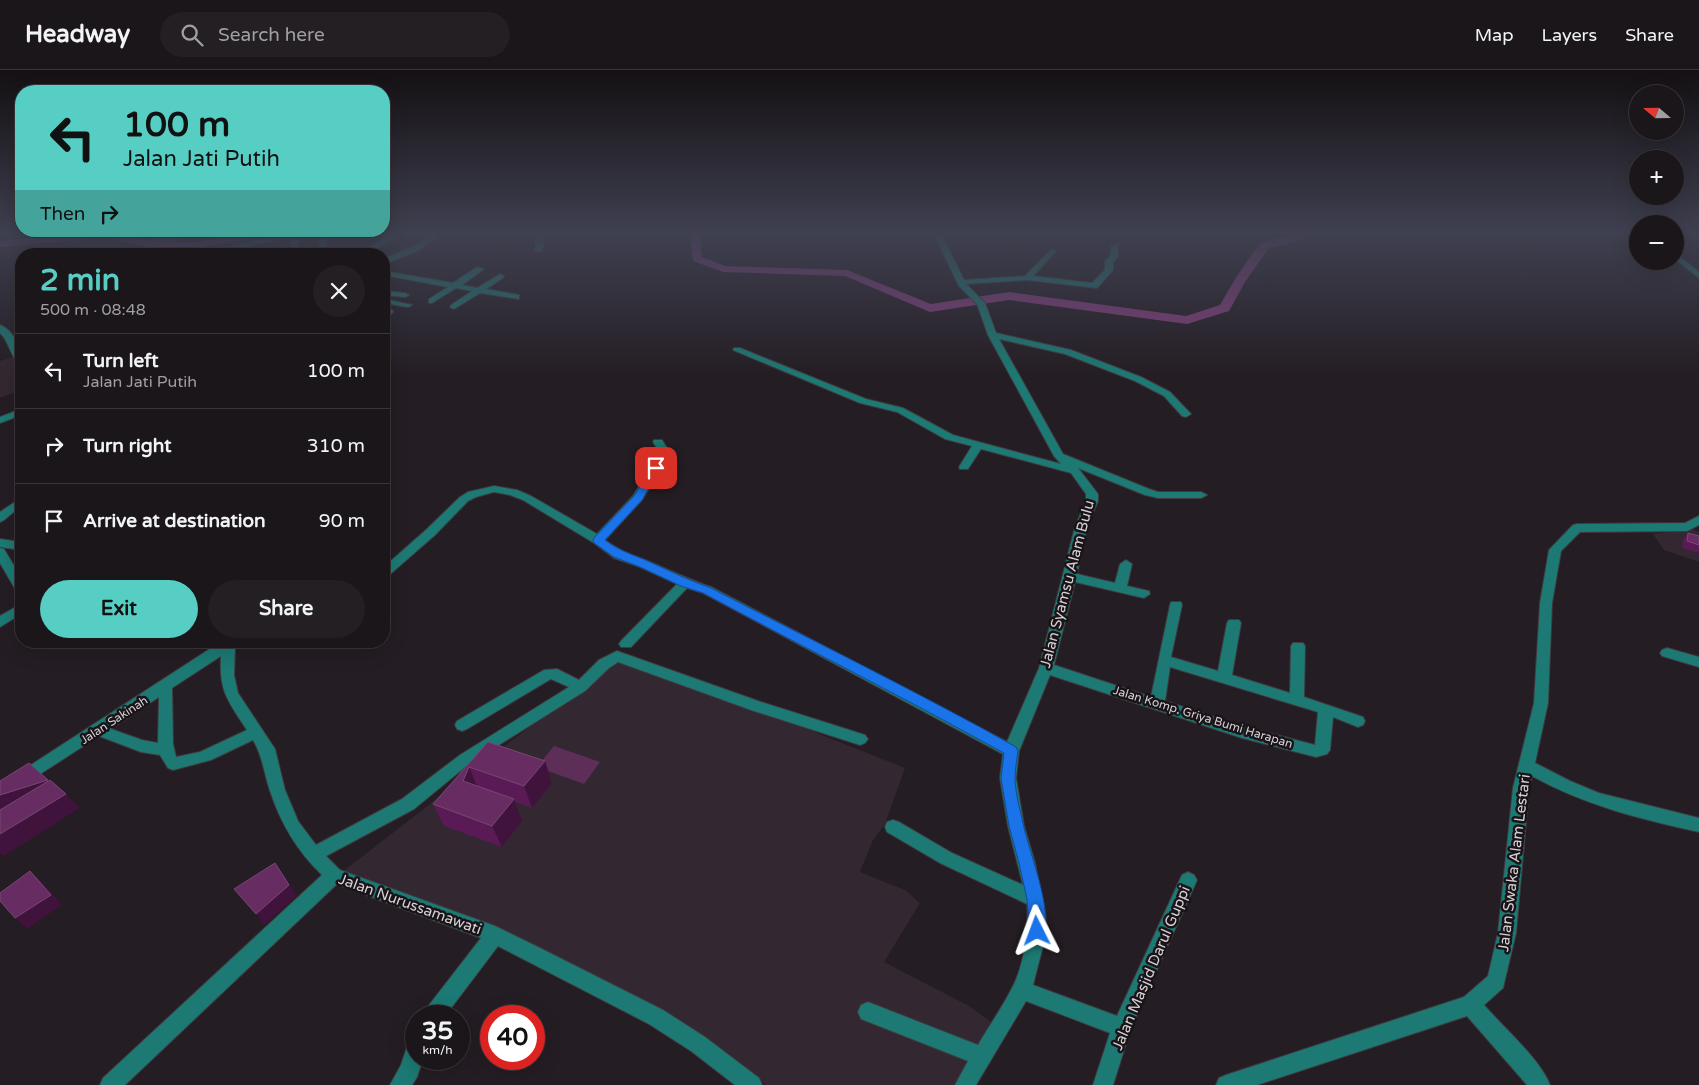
<!DOCTYPE html>
<html lang="en">
<head>
<meta charset="utf-8">
<style>
	:root { --surface:#1b161a; --page:#241f23; --text:#f1f3f6; --muted:#a09fa2; --line:#393539; --accent:#56cec4 }
	body { margin:0; font-family:"Varela Round",sans-serif; background:var(--page); color:var(--text); height:100vh; display:flex; flex-direction:column; font-size:19px; white-space:nowrap }
	* { box-sizing:border-box; margin:0 }
	p { font-size:16px; color:var(--muted) }
	.icon { flex:none; width:28px; height:28px; fill:none; stroke:currentColor; stroke-width:2; stroke-linecap:round; stroke-linejoin:round }
	.map { position:relative; flex:1; overflow:hidden }
	.sheet { position:absolute; left:15px; top:178px; width:375px; height:400px; display:flex; flex-direction:column; background:var(--surface); border-radius:20px; box-shadow:0 5px 20px #0002,0 0 0 1px var(--line) }
	.sheet>* { flex:none }
	.hud { position:absolute; left:15px; top:15px; width:375px; height:152px; border-radius:20px; box-shadow:0 5px 20px #0002,0 0 0 1px var(--line); background:#56cec4; color:#111; overflow:hidden }
	.needle { width:32px; rotate:290deg }
	.controls { position:absolute; left:1629px; top:15px; display:grid; gap:10px }
	.controls a { display:grid; place-items:center; width:55px; height:55px; border-radius:50%; background:var(--surface); box-shadow:0 5px 20px #0002,0 0 0 1px var(--line); font-size:25px }
	.speed { position:absolute; left:405px; top:935px; display:flex; gap:10px; font-size:25px; font-weight:700; text-align:center }
	.speed>* { display:grid; place-content:center; width:65px; height:65px; border-radius:50%; background:var(--surface); box-shadow:0 5px 20px #0002,0 0 0 1px var(--line); line-height:1 }
	.speed small { font-size:12px; font-weight:400 }
	.speed .limit { border:8px solid #d22; background:#fff; color:#111 }
	.pin { position:absolute; display:grid; place-items:center; width:42px; height:42px; color:#fff; margin:-21px; border-radius:10px; box-shadow:0 2px 8px #0006 }
	.me { position:absolute; width:55px; margin:-28px; rotate:357deg; stroke-linejoin:round; filter:drop-shadow(0 0 4px #0008) }
	.turn { display:flex; align-items:center; gap:18px; height:105px; padding:0 25px; font-size:22px }
	.turn .icon { width:65px; height:65px; stroke-width:2.5 }
	.turn b { display:block; font-size:35px; line-height:42px }
	.then { display:flex; align-items:center; height:48px; padding:0 25px; background:#0003; gap:10px; font-size:19px }
	.round { display:grid; place-items:center; flex:none; width:52px; height:52px; border-radius:26px; background:var(--page) }
	.overview { display:flex; align-items:center; justify-content:space-between; height:85px; padding:0 25px }
	h1 { font-size:30px; font-weight:700; line-height:38px; color:var(--accent) }
	.button { display:flex; gap:10px; margin-top:auto; padding:10px 25px }
	.button a { flex:1; height:58px; border-radius:30px; background:var(--accent); color:#111; font-size:20px; font-weight:700; line-height:58px; text-align:center }
	.button a+a { background:var(--page); color:var(--text) }
	ul { padding:0; list-style:none }
	li { display:flex; align-items:center; gap:15px; height:75px; padding:0 25px; border-top:1px solid var(--line) }
	li div { flex:1 }
	li b { display:block; font-size:19px }
	li em { font-style:normal }
	header { display:flex; align-items:center; gap:30px; box-sizing:border-box; height:70px; padding:0 25px; background:var(--surface); border-bottom:1px solid var(--line) }
	header strong { font-size:24px }
	nav { display:flex; gap:28px; margin-inline-start:auto; font-size:18px }
	.search { width:350px; height:45px; background:var(--page); display:flex; align-items:center; gap:12px; box-sizing:border-box; padding:0 18px; border-radius:28px; color:var(--muted); font-size:19px }
	.map>svg:first-child { display:block }
	.built { fill:#332731 }
	.green { fill:#5d2f58 }
	.lines { fill:none; stroke-linecap:round; stroke-linejoin:round }
	.river { fill:#823d7b; fill-rule:evenodd }
	.minor-casing { stroke:#403a3f; stroke-width:2 }
	.minor { fill:#1c7973; fill-rule:evenodd }
	.wall { fill:#5a1a56 }
	.shaded-wall { fill:#3f133c }
	.building { fill:#672d63; stroke:#794775 }
	.route { fill:#1a73e8; stroke:#114b97 }
	.labels { text-anchor:middle; dominant-baseline:central; stroke-width:5; stroke-linejoin:round; paint-order:stroke }
	.street-label { font-size:12px; fill:#d5d1d4; stroke:#1a1419 }
	.near-street-label { font-size:15px; fill:#d5d1d4; stroke:#1a1419 }
</style>
</head>
<body>
<header>
<strong>Headway</strong>
<div class="search"><svg class="icon" aria-label="search" viewBox="0 0 24 24"><circle cx="10" cy="10" r="6"/><path d="M15 15l6 6"/></svg>Search here</div>
<nav><a>Map</a><a>Layers</a><a>Share</a></nav>
</header>
<div class="map">
<svg width="1699" height="1015" viewBox="0 0 1699 1015">
	<rect width="100%" height="100%" fill="#241d23"/>
	<!-- built -->
	<path class="built" d="M13 287 21 298V320L0 328V291Z
		M1693 459 1699 462V492L1664 480 1653 464Z
		M618 588 734 630 905 698 885 754 873 770 860 802 905 820 920 833 884 892 969 936 997 956 960 1015H766L660 940 341 803Z"/>
	<!-- green -->
	<path class="green" d="M554 676 600 692 584 714 537 697Z"/>
	<g class="lines">
		<!-- river -->
		<path class="river" d="M67 164H125L147 171 191 173 243 164H271L266 167 191 179 147 177 108 167 0 177V171Z
			M690 164H700L702 187 725 196 847 200 931 234 1009 222 1186 246 1220 235C1227 223 1252 179 1263 173 1274 168 1297 164 1309 164L1296 172 1269 178 1245 212 1229 241 1187 254 1009 230 930 242 845 206 723 202 693 191Z"/>
		<defs>
			<path id="minor" d="M149 164 171 168 178 164H188L172 172 150 169Z
				M279 164H298L297 166 298 179 291 177 290 167 215 184 205 183Z
				M318 164H325L328 182 321 180Z
				M389 164H397C385 176 370 184 352 184L376 173Z
				M432 164H440L420 180 384 194V189L414 176Z
				M534 164H541L544 175 541 182 534 180 536 175Z
				M934 164H941L964 210 1025 206 1052 179 1056 181 1033 206 1092 213 1105 200V191L1110 186 1111 176 1118 174V187L1113 192V200L1097 218 1027 210 966 214 985 233 996 263 1071 280 1141 307 1170 322 1191 344 1186 347 1182 346 1164 326 1135 311 1065 284 999 269 1063 384 1149 419 1158 422H1201L1207 425 1201 428H1158L1145 425 1078 398 1098 424V431L1087 457 1077 504 1115 513 1120 494 1126 490 1132 494 1127 516 1149 521 1150 524 1144 528 1075 512 1054 595 1151 627 1170 535 1171 532H1181L1182 535 1171 587 1218 601 1227 553 1229 550H1239L1241 553 1232 605 1290 623 1291 576 1293 573H1303L1305 576 1304 627 1363 647 1365 651 1363 655 1358 657 1333 647 1330 680 1327 684 1316 687 1242 668 1050 605 1019 681 1016 708 1024 756 1035 793 1046 848 1044 872 1033 915 1117 946 1182 805 1188 802 1194 805 1197 810 1131 958 1113 1015H1093L1110 963 1026 931 976 1015H955L968 991 861 949 858 942 861 935 868 932 978 975C989 956 1002 938 1012 918 1024 897 1029 858 1027 834L940 793 887 762 885 757 887 752 893 750 899 752 952 783 1023 815 1008 756 1000 708 1003 684 703 523 687 518 631 577H621L619 574 621 571 677 514 640 497 614 488 594 473 523 430 510 425 494 422 476 427 468 431 435 465 388 506 384 507V497L427 459 460 427 468 422 494 416 517 420 531 426 597 464 633 426 660 383 653 372 654 370H662L670 383 642 430 605 470C623 483 631 484 650 492 671 501 690 510 711 517L1007 672 1039 598 1075 457 1086 431V424L1071 403 981 379 968 399H960L959 397 972 376 945 369 897 342 860 333 733 280 734 278H740L866 329 903 338 953 365 1061 394 1054 386 988 265 977 234 959 216ZM1170 597 1318 642 1315 675 1242 656 1165 631Z
				M1675 183 1699 202V208L1675 189Z
				M477 197 484 199 462 215 477 218 500 204 504 206 503 208 486 219 519 225V229L480 223 454 239 450 237 451 235 472 221 456 218 432 233H429V229L448 217 384 205V201L453 213Z
				M384 221 405 223 409 225 405 227 384 225Z
				M384 229 412 235 408 237 384 233Z
				M384 238 392 240 393 242 389 245 384 243Z
				M0 255C15 261 21 279 21 294 11 290 9 270 0 263Z
				M21 339V345L0 353V347Z
				M21 411V421L15 418 17 412Z
				M21 428V436L4 450 0 452V442Z
				M1699 446V455L1687 461 1580 462 1561 481 1552 533 1548 633 1535 693 1570 711 1599 723 1699 748V762C1640 749 1584 735 1532 706L1529 718 1516 863 1503 918 1484 935C1503 957 1540 989 1550 1015H1527L1467 946 1257 1015H1216L1219 1008 1226 1005 1464 927 1488 906 1498 863 1513 718 1534 633 1540 533 1549 480 1573 455 1577 454 1685 453Z
				M0 469 21 472V480L0 477Z
				M0 478 4 479 21 508V523L17 522 0 493Z
				M21 534V544L0 557V546Z
				M83 571H97L98 572 96 575C90 577 87 577 83 571Z
				M222 571H246L244 574 235 577 234 605 238 623 275 679 285 720 298 751 316 775 402 729 460 685 569 617 551 609 467 659 462 661 457 659 455 655 457 651 544 600 557 599 579 610 599 590 617 581 761 632 865 665 868 669 865 673 860 675 751 640 618 592 609 598 585 621 470 693 414 739 326 786 340 800 495 856 542 879 663 940 705 967 759 1008 762 1015H735L691 981 649 954 498 876 445 946H423L426 939 481 868 337 814 125 1015H100L103 1008 322 805C297 781 281 754 270 721 264 704 263 686 253 670L211 690 173 700 168 698 160 685 141 682 99 666 0 730V715ZM221 586C219 622 228 631 247 660L200 682 176 687 173 674 172 618ZM159 627 158 673 142 670 111 659Z
				M1667 578 1699 587V597L1662 586 1660 583 1662 580Z
				M416 968V989H423L417 1007 412 1015H390L401 995 409 971Z"/>
		</defs>
		<!-- minor casing -->
		<use href="#minor" class="minor-casing"/>
		<!-- minor -->
		<use href="#minor" class="minor"/>
	</g>
	<!-- wall -->
	<path class="wall" d="M1688 463 1699 466V483L1682 478 1683 470Z
		M488 672 545 691 552 713 532 738 515 732 522 751 502 777 444 756 433 734Z"/>
	<!-- shaded-wall -->
	<path class="shaded-wall" d="M545 691 552 713 532 738 524 716Z
		M469 697 478 719 463 711Z
		M48 710 60 722 0 745V725Z
		M66 724 80 738 4 786 0 783V764Z
		M514 729 522 751 502 777 492 756Z
		M275 793 283 803 297 826 264 855 256 844Z
		M30 801 42 812 62 835 27 859 15 848Z"/>
	<!-- building -->
	<path class="building" d="M1688 463 1699 466V475L1687 471Z
		M21 496V505L17 497Z
		M488 672 545 691 524 716 469 697 463 711 514 729 492 756 433 734Z
		M29 693 48 710 0 725V711Z
		M50 710 66 724 0 764V740Z
		M275 793 289 815 256 844 234 819Z
		M30 801 51 825 15 848 0 831V823Z"/>
	<!-- sky -->
	<linearGradient id="sky" x2="0" y2="1"><stop stop-color="#141013"/><stop offset="0.53" stop-color="#3f4050"/><stop offset="1" stop-color="#3f4050" stop-opacity="0"/></linearGradient>
	<rect width="1699" height="307" fill="url(#sky)"/>
	<!-- route -->
	<path class="route" d="M656 395 661 398 642 430 605 470C621 482 632 484 650 492 670 501 690 511 711 518 813 571 916 621 1016 677L1018 681C1017 689 1015 699 1015 708 1015 722 1020 739 1023 753 1028 780 1054 841 1043 866L1037 868 1031 866 1029 861 1027 829 1019 793 1009 756 1001 708 1004 683C905 628 803 577 703 523L681 516 640 497 614 487 594 473 593 470 594 468 634 426 653 396Z"/>
	<g class="labels">
		<!-- street labels -->
		<g class="street-label">
			<text transform="translate(1203 647) rotate(17)">Jalan Komp. Griya Bumi Harapan</text>
			<text transform="translate(114 650) rotate(-33)">Jalan Sakinah</text>
		</g>
		<!-- near-street labels -->
		<g class="near-street-label">
			<text transform="translate(1067 514) rotate(-75)">Jalan Syamsu Alam Bulu</text>
			<text transform="translate(1514 793) rotate(-83)">Jalan Swaka Alam Lestari</text>
			<text transform="translate(410 834) rotate(20)">Jalan Nurussamawati</text>
			<text transform="translate(1151 898) rotate(-67)">Jalan Masjid Darul Guppi</text>
		</g>
	</g>
</svg>
<div class="controls">
<a><svg class="needle" viewBox="-14 -14 28 28"><path d="M0-13l5 13h-10z" fill="#e53935"/><path d="M0 13l5-13h-10z" fill="#a09fa2"/></svg></a>
<a>+</a>
<a>−</a>
</div>
<div class="speed"><div>35<small>km/h</small></div><div class="limit">40</div></div>
<div class="pin" style="left:656px;top:398px;background:#d93025"><svg class="icon" aria-label="arrive" viewBox="0 0 24 24"><path d="M6 21V4h12l-3 4 3 4H6"/></svg></div>
<svg class="me" style="left:1037px;top:861px" viewBox="-20 -20 40 40"><path d="M0-17L14 15 0 8-14 15z" fill="#1a73e8" stroke="#fff" stroke-width="4"/></svg>
<div class="hud">
<div class="turn"><svg class="icon" aria-label="left" viewBox="0 0 24 24"><path d="M17 20v-9H6M10 6l-5 5 5 5"/></svg><div><b>100 m</b>Jalan Jati Putih</div></div>
<div class="then">Then<svg class="icon" aria-label="right" viewBox="0 0 24 24"><path d="M7 20v-9h11M14 6l5 5-5 5"/></svg></div>
</div>
<section class="sheet">
<div class="overview"><div><h1>2 min</h1><p>500 m · 08:48</p></div><a class="round"><svg class="icon" aria-label="close" viewBox="0 0 24 24"><path d="M6 6l12 12M18 6L6 18"/></svg></a></div>
<ul>
<li><svg class="icon" aria-label="left" viewBox="0 0 24 24"><path d="M17 20v-9H6M10 6l-5 5 5 5"/></svg><div><b>Turn left</b><p>Jalan Jati Putih</p></div><em>100 m</em></li>
<li><svg class="icon" aria-label="right" viewBox="0 0 24 24"><path d="M7 20v-9h11M14 6l5 5-5 5"/></svg><div><b>Turn right</b></div><em>310 m</em></li>
<li><svg class="icon" aria-label="arrive" viewBox="0 0 24 24"><path d="M6 21V4h12l-3 4 3 4H6"/></svg><div><b>Arrive at destination</b></div><em>90 m</em></li>
</ul>
<div class="button"><a>Exit</a><a>Share</a></div>
</section>
</div>
</body>
</html>
